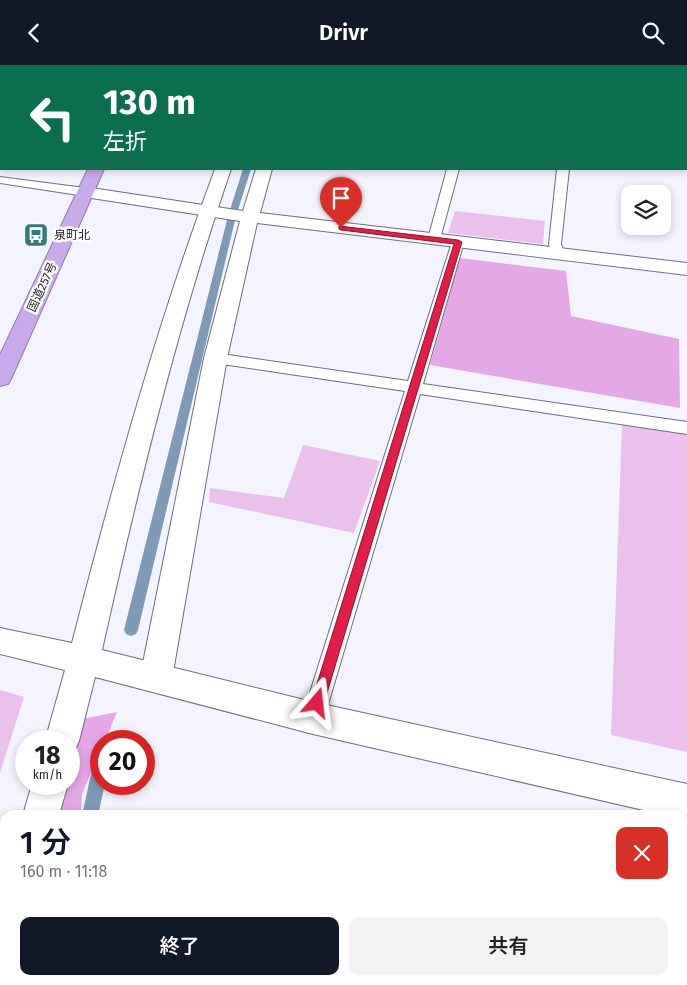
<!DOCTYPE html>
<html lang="ja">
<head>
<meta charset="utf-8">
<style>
	:root { --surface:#fff; --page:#f2f2f2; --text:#222; --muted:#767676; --accent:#111827 }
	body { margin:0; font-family:"Fira Sans","Noto Sans JP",sans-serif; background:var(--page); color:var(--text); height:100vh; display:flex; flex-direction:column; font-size:19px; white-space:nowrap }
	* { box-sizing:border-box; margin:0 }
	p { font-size:16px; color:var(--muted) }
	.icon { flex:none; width:28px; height:28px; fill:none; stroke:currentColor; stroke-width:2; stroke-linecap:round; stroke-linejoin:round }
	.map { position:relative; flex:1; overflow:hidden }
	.sheet { position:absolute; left:0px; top:745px; width:688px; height:175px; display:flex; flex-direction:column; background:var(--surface); border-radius:15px 15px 0 0; box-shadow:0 2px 8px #0003 }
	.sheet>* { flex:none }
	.guide { position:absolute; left:0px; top:0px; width:688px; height:105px; box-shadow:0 2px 8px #0003; background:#0b6e4f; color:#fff; overflow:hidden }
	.fabs { position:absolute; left:621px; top:120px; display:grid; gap:10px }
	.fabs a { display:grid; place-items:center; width:50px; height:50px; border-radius:10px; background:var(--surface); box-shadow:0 2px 8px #0003; font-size:25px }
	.speed { position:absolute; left:15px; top:665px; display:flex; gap:10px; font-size:25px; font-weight:700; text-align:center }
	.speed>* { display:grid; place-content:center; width:65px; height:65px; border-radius:50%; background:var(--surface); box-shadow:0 2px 8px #0003; line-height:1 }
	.speed small { font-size:12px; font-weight:400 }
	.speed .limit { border:8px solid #d22; background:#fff; color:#111 }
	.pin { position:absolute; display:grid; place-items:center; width:42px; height:42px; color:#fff; margin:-51px -21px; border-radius:50% 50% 50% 0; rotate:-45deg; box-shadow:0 0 5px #0007 }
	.pin .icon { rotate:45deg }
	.me { position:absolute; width:55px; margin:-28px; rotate:17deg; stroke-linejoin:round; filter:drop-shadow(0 0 4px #0008) }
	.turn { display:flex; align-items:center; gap:18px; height:105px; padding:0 20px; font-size:22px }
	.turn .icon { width:65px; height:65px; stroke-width:2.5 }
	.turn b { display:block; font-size:35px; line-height:42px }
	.round { display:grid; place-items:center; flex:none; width:52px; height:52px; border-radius:10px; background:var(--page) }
	.overview { display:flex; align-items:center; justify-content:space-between; height:85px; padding:0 20px }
	h1 { font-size:30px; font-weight:600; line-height:38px; color:var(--accent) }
	.cta { display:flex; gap:10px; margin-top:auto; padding:10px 20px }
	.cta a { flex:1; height:58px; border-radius:10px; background:var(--accent); color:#fff; font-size:20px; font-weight:600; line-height:58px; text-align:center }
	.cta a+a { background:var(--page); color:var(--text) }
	header { display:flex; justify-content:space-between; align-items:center; height:65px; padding:0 20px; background:var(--accent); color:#fff; font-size:22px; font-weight:600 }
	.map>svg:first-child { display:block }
	.green { fill:#ebc0ed }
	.forest { fill:#e6a7e9 }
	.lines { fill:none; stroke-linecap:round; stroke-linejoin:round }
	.stream { fill:#7f9ab7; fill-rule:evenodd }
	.lane-casing { stroke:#6e6d7c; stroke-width:2 }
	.street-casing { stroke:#6e6d7c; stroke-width:2 }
	.secondary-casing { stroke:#6e6d7c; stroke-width:2 }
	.highway-casing { stroke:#8f7ba8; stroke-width:2 }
	.lane { fill:#fff; fill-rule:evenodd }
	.street { fill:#fff; fill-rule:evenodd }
	.secondary { fill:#fff; fill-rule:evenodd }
	.highway { fill:#c9aaec; fill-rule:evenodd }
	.route { fill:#e11d48; stroke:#92132f }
	.labels { text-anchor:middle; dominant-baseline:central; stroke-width:5; stroke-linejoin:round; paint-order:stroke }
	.far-poi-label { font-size:12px; fill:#232329; stroke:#fff; text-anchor:start }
	.far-street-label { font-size:12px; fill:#232329; stroke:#fff }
</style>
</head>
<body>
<header><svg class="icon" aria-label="back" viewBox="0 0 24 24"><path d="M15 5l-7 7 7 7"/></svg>Drivr<svg class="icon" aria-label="search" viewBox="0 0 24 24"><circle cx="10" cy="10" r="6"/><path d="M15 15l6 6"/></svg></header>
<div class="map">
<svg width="687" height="920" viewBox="0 0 687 920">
	<rect width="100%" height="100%" fill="#f4f4fe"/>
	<!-- green -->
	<path class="green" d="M455 146 545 156 543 179 448 168Z
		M622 359 687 369V687L611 670Z
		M303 380 380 396 354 468 209 437 210 423 284 433Z
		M0 625 24 632 0 708Z
		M96 915H388L406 920H94Z"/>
	<!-- forest -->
	<path class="forest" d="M460 193 566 206 571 251 679 274 680 343 430 300Z
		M117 647 105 676H101V684L82 729 81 750H34L44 719H69V676H56L62 658Z
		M5 848V915H91L92 920H0V865Z"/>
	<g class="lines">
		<!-- stream -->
		<path class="stream" d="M243 104H251L236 151 138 565 136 569 131 571 126 569 124 565 228 151Z
			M101 692V719H105L98 750H82L93 700 95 695Z
			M45 915H63L62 920H44Z"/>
		<defs>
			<path id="lane" d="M8 0H117L8 1Z
				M686 97H687V103H686Z
				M447 104H459L440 174 434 178 428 174Z
				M557 104H569L561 179 565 189 558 193 551 189 549 179Z
				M0 112 85 123 91 127 85 131 0 118Z
				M458 173 464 177 423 319 687 357V369L420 329 324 653 321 661 313 664 305 661 302 653 405 326 215 298 210 296 207 293 210 290 215 288 408 316 452 177Z"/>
			<path id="street" d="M480 0H494V1H481Z
				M256 104H272L260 148 687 198V210L257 158 227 293 172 613 167 623 156 627 145 623 140 613 204 293 240 156 85 132 79 131 76 127 79 123 85 122 243 146Z"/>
			<path id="secondary" d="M265 0H279V1H266Z
				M440 0H468L469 1H441Z
				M686 17H687V25H686Z
				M215 104H231C177 261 138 423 102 585L313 637 687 719V755L682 754V750H665L313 669 95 612 79 676 74 687 69 690V676H45L65 605 0 589V563L72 578C113 419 157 259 215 104Z
				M32 719H68L59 750H23Z
				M5 861V915H11L0 920V863Z"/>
			<path id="highway" d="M88 104H104L11 314 8 319 0 321V290Z"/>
		</defs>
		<!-- lane casing -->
		<use href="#lane" class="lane-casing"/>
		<!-- street casing -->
		<use href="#street" class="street-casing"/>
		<!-- secondary casing -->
		<use href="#secondary" class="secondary-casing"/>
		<!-- highway casing -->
		<use href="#highway" class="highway-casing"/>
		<!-- lane -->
		<use href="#lane" class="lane"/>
		<!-- street -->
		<use href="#street" class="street"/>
		<!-- secondary -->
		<use href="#secondary" class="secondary"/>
		<!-- highway -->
		<use href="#highway" class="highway"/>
	</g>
	<!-- route -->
	<path class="route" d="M339 161 458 175 462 177 324 638 322 642 317 644 313 642 311 638 454 179 341 165 339 164Z"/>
	<!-- icons -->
	<defs>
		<symbol id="bus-square" viewBox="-11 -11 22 22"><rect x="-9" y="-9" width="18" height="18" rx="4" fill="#327b79" stroke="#fff"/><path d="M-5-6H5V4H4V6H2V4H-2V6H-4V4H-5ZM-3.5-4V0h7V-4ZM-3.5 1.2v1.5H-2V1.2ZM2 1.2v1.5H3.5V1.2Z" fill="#fff"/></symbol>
	</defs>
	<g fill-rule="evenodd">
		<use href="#bus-square" x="22" y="156" width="28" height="28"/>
	</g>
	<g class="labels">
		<!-- far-poi labels -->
		<g class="far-poi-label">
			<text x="54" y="170">泉町北</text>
		</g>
		<!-- far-street labels -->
		<g class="far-street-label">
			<text transform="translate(42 222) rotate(-65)">国道257号</text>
		</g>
	</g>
</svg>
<div class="fabs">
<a><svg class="icon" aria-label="layers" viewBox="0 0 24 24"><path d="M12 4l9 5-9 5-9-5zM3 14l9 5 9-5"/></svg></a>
</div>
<div class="speed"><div>18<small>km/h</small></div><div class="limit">20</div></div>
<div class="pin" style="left:341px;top:163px;background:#d93025"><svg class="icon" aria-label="arrive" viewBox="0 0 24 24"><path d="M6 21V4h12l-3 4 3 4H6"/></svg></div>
<svg class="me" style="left:317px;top:638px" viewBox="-20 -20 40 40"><path d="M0-17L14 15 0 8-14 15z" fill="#e11d48" stroke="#fff" stroke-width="4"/></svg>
<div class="guide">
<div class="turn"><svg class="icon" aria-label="left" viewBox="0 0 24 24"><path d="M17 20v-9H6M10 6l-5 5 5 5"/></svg><div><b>130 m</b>左折</div></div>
</div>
<section class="sheet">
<div class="overview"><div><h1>1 分</h1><p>160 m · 11:18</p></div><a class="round" style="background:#d93025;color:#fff"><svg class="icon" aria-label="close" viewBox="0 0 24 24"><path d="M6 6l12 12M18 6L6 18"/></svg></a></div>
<div class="cta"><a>終了</a><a>共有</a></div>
</section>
</div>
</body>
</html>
